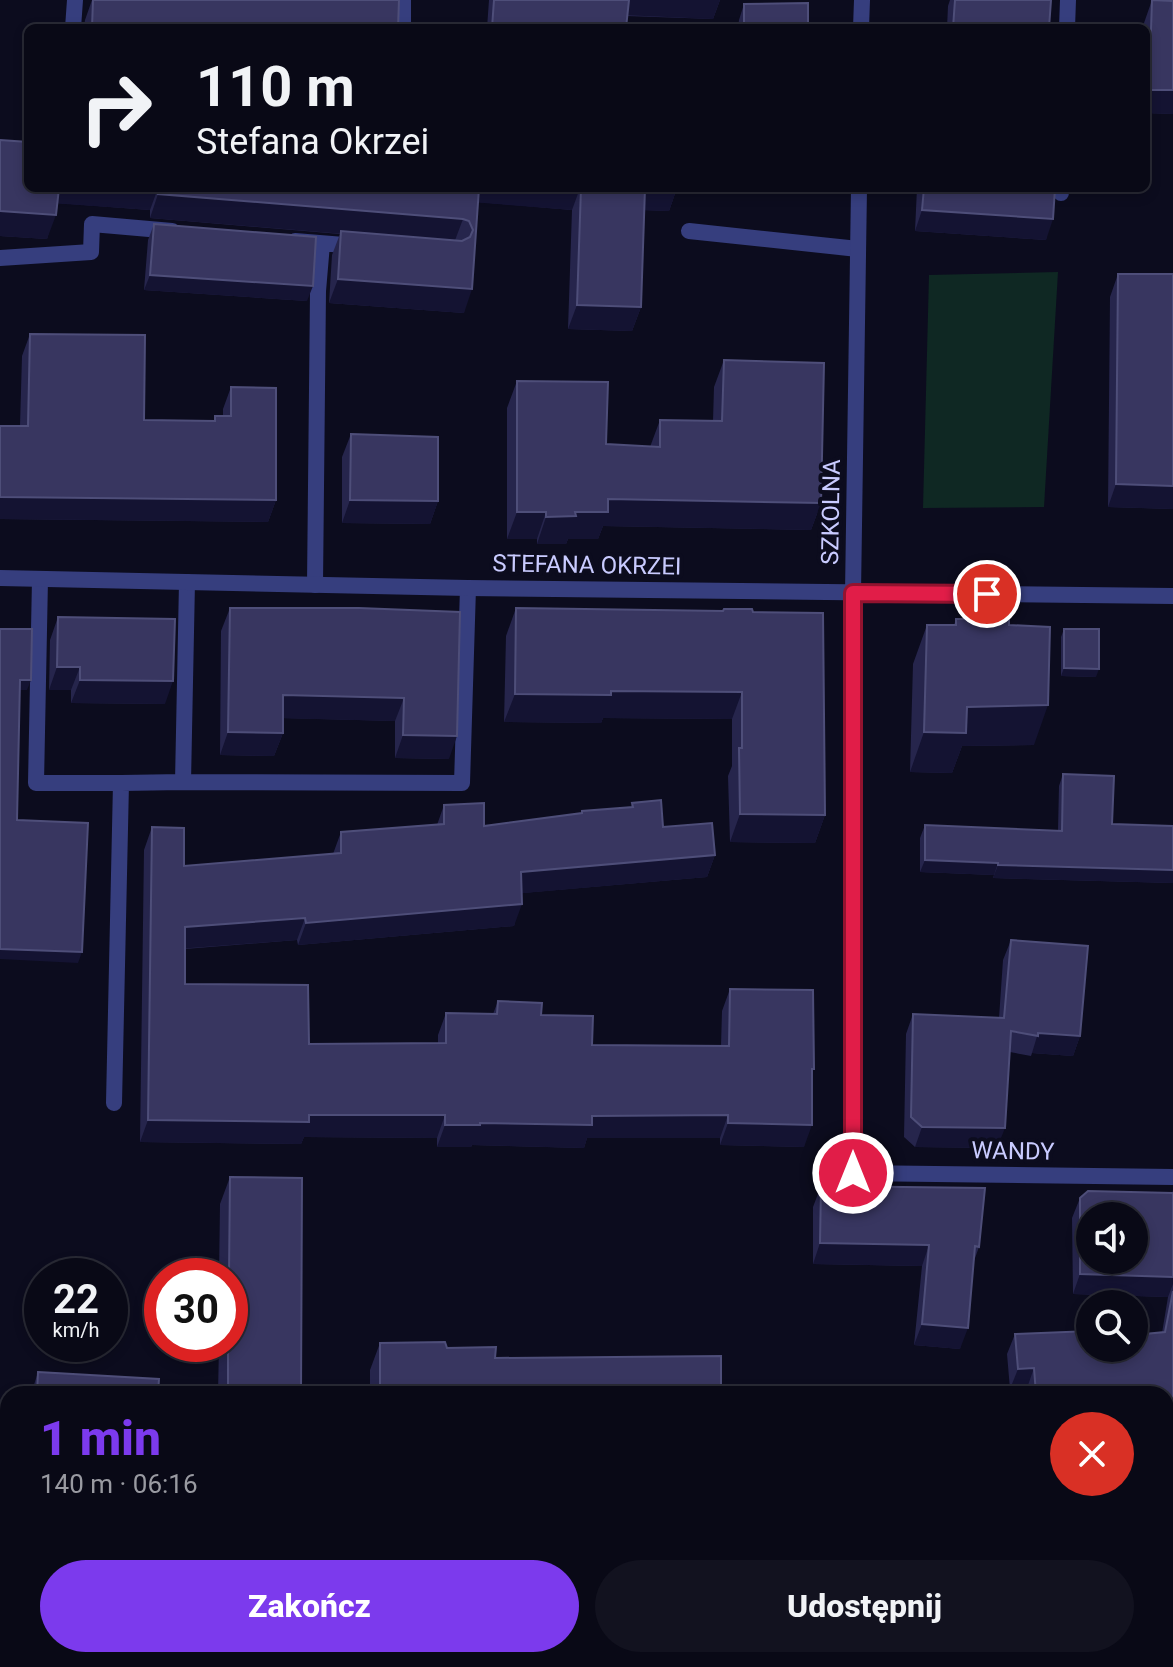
<!DOCTYPE html>
<html lang="pl">
<head>
<meta charset="utf-8">
<style>
	:root { --surface:#090916; --page:#12121f; --text:#f1f3f6; --muted:#999aa1; --line:#292a35; --accent:#7c3aed }
	body { margin:0; font-family:Roboto,sans-serif; background:var(--page); color:var(--text); height:100vh; display:flex; flex-direction:column; font-size:30px; white-space:nowrap }
	* { box-sizing:border-box; margin:0 }
	p { font-size:26px; color:var(--muted) }
	.icon { flex:none; width:44px; height:44px; fill:none; stroke:currentColor; stroke-width:2; stroke-linecap:round; stroke-linejoin:round }
	.map { position:relative; flex:1; overflow:hidden }
	.sheet { position:absolute; left:0px; top:1386px; width:1174px; height:282px; display:flex; flex-direction:column; background:var(--surface); border-radius:24px 24px 0 0; box-shadow:0 4px 12px #0003,0 0 0 2px var(--line) }
	.sheet>* { flex:none }
	.guide { position:absolute; left:24px; top:24px; width:1126px; height:168px; border-radius:12px; box-shadow:0 4px 12px #0003,0 0 0 2px var(--line); background:#090916; color:var(--text); overflow:hidden }
	.fabs { position:absolute; left:1076px; top:1202px; display:grid; gap:16px }
	.fabs a { display:grid; place-items:center; width:72px; height:72px; border-radius:50%; background:var(--surface); box-shadow:0 4px 12px #0003,0 0 0 2px var(--line); font-size:40px }
	.speed { position:absolute; left:24px; top:1258px; display:flex; gap:16px; font-size:40px; font-weight:700; text-align:center }
	.speed>* { display:grid; place-content:center; width:104px; height:104px; border-radius:50%; background:var(--surface); box-shadow:0 4px 12px #0003,0 0 0 2px var(--line); line-height:1 }
	.speed small { font-size:20px; font-weight:400 }
	.speed .limit { border:12px solid #d22; background:#fff; color:#111 }
	.pin { position:absolute; display:grid; place-items:center; width:68px; height:68px; color:#fff; margin:-34px; border:4px solid #fff; border-radius:50%; box-shadow:0 2px 8px #0007 }
	.me { position:absolute; width:88px; margin:-44px; rotate:0deg; stroke-linejoin:round; filter:drop-shadow(0 0 6px #0008) }
	.turn { display:flex; align-items:center; gap:28px; height:168px; padding:0 40px; font-size:36px }
	.turn .icon { width:104px; height:104px; stroke-width:2.5 }
	.turn b { display:block; font-size:56px; line-height:68px }
	.round { display:grid; place-items:center; flex:none; width:84px; height:84px; border-radius:42px; background:var(--page) }
	.overview { display:flex; align-items:center; justify-content:space-between; height:136px; padding:0 40px }
	h1 { font-size:48px; font-weight:800; line-height:60px; color:var(--accent) }
	.button { display:flex; gap:16px; margin-top:auto; padding:16px 40px }
	.button a { flex:1; height:92px; border-radius:48px; background:var(--accent); color:#fff; font-size:32px; font-weight:800; line-height:92px; text-align:center }
	.button a+a { background:var(--page); color:var(--text) }
	.map>svg:first-child { display:block }
	.green { fill:#0f2823 }
	.lines { fill:none; stroke-linecap:round; stroke-linejoin:round }
	.river { stroke:#0b2943; stroke-width:64 }
	.lane { stroke:#363e7e; stroke-width:16 }
	.street { stroke:#363e7e; stroke-width:16 }
	.wall { fill:#26254c }
	.shaded-wall { fill:#141332 }
	.building { fill:#383660; stroke:#4e4e79; stroke-width:2; fill-rule:evenodd }
	.route-casing { stroke:#92132f; stroke-width:20 }
	.route { stroke:#e11d48; stroke-width:14 }
	.labels { text-anchor:middle; dominant-baseline:central; stroke-width:8; stroke-linejoin:round; paint-order:stroke }
	.street-label { font-size:24px; fill:#c9cbff; stroke:#0c0c1e }
</style>
</head>
<body>
<div class="map">
<svg width="1173" height="1667" viewBox="0 0 1173 1667">
	<rect width="100%" height="100%" fill="#0c0c1e"/>
	<!-- green -->
	<path class="green" d="M1058 272 1044 507 923 508 929 275Z"/>
	<g class="lines">
		<!-- river -->
		<path class="river" d="M1166 1636 1173 1634
			M1041 1667 1069 1660"/>
		<!-- lane -->
		<path class="lane" d="M73 28 75 0
			M403 28V0
			M1067 28 1068 0
			M1061 193V188
			M689 231 858 249
			M295 241 356 246
			M0 258 91 252 92 224 172 231
			M40 579 36 783H121
			M187 582 183 782 462 783 468 588
			M315 585 318 291 322 244
			M114 1103 121 783 183 782"/>
		<!-- street -->
		<path class="street" d="M861 28 862 0
			M859 188 853 593V1173L1173 1177
			M0 578 468 588 1173 596"/>
	</g>
	<!-- wall -->
	<path class="wall" d="M92 0H399L398 28H84L85 20Z
		M489 0H720L713 19 627 16 626 28H487Z
		M950 0H1051L1049 28H947L948 6Z
		M1152 0 1173 1V114L1146 113V28H1143L1144 23Z
		M744 4 808 28H738L739 20Z
		M0 140 28 188H677L669 211 644 210 641 307 632 331 568 329 572 210 478 202 464 313 329 303 332 255 340 234 150 218V210L57 203 47 239 0 236Z
		M917 188H1055L1046 240 915 231Z
		M154 224 307 301 144 290 148 240Z
		M1118 274H1173V509L1108 507 1110 297Z
		M30 334 144 420 214 421 215 416H223V409L231 387 276 500 268 522 0 519V426H20L22 356Z
		M724 360 821 503 811 530 603 526 598 539H568L566 544H537V539H507V408L517 381 606 444 650 447 660 420 713 421 714 387Z
		M351 434 438 501 430 524 342 523V457Z
		M230 608H359L449 759 395 758V721L283 718V733L274 756 220 755 221 631Z
		M516 608 723 611 825 815 815 843 730 842 728 776 732 766V719L603 718 601 723 504 722 506 636Z
		M58 617 165 704 71 703V690H49L50 640Z
		M956 619 1009 625 1034 745 962 746 952 773 910 772 913 664 927 625H954Z
		M1064 629 1096 677 1061 676V637Z
		M1063 774 1112 824 1173 826V883L993 878 994 875 920 872V838L925 825 1058 831 1059 786Z
		M632 803 663 827 715 855 707 877 522 893 514 926 298 945 297 940 185 949V984L309 1044 438 1043V1035L446 1013 493 1014 498 1001 541 1015 592 1045 721 1046 722 1011 730 989 812 1075 804 1147 720 1145V1138H587L584 1148 472 1145 471 1147H437V1138L304 1137 301 1144 140 1142 144 850 152 827 184 866 333 854 341 832 437 825 444 805 484 826 581 813 582 811 631 807Z
		M1011 940 1080 1036 1073 1056 1032 1053 1031 1056 1010 1052 997 1148 915 1147 904 1137 906 1034 913 1014 999 1018 1003 960Z
		M230 1177 301 1394H218L219 1344H230V1276H219L220 1204Z
		M821 1186 979 1247 974 1261 960 1349 914 1345 922 1266 813 1264V1207Z
		M1173 1190V1573L1166 1394H1027V1388L1010 1389 1007 1354 1015 1334 1090 1348 1162 1333 1168 1297 1073 1294 1072 1218 1080 1198 1172 1193Z
		M380 1343 447 1348 495 1358 721 1394H370V1370Z
		M38 1372 158 1394H32L33 1388Z
		M49 1660H92V1667H49Z
		M163 1660H300V1667H163Z
		M345 1660H528L529 1667H345Z"/>
	<!-- shaded-wall -->
	<path class="shaded-wall" d="M628 0H720L713 19 622 15Z
		M1149 90H1173V114L1146 113V99Z
		M56 188H158L150 210 51 203Z
		M476 188H580L572 210 471 202Z
		M644 188H677L669 211 636 210Z
		M734 188H799L798 192 734 190Z
		M158 194 463 219 454 243 150 218Z
		M922 210 1053 219 1046 240 915 231Z
		M0 211 56 215 47 239 0 236Z
		M150 275 313 286 307 301 144 290Z
		M338 279 472 289 464 313 329 303Z
		M577 305 641 307 632 331 568 329Z
		M1116 484 1173 486V509L1108 507Z
		M0 497 276 500 268 522 0 519Z
		M608 499 821 503 811 530 603 526 598 539H568L566 544H537L546 517 575 512Z
		M350 500 438 501 430 524 342 523Z
		M517 512H546L537 539H507Z
		M57 667H80L71 690H49Z
		M1064 668 1099 669 1096 677 1061 676Z
		M20 680H31L27 690H16Z
		M80 680 173 681 165 704 71 703Z
		M611 691 742 692 732 719 603 718 601 723 504 722 515 694Z
		M283 695 404 698 395 721 275 718Z
		M1048 705 1034 745 962 746 952 773 910 772 924 732 967 707Z
		M228 732 283 733 274 756 220 755Z
		M403 735 457 736 449 759 395 758Z
		M740 814 825 815 815 843 730 842Z
		M715 855 707 877 513 894 521 872Z
		M925 860 998 863 994 875 920 872Z
		M998 865 1173 870V883L993 878Z
		M522 904 514 926 298 945 306 923Z
		M305 918 297 940 177 949 185 927Z
		M0 949 82 952 78 963 0 959Z
		M1038 1033 1080 1036 1073 1056 1032 1053Z
		M309 1115H445L437 1138 304 1137 301 1144 140 1142 148 1120Z
		M728 1115 720 1138H587L584 1148 472 1145 471 1147H437L445 1125 592 1116Z
		M728 1123 812 1125 804 1147 720 1145Z
		M922 1127 1005 1128 997 1148 915 1147Z
		M820 1243 929 1245 922 1266 813 1264Z
		M1080 1274 1173 1277V1284L1168 1297 1073 1294Z
		M922 1324 968 1328 960 1349 914 1345Z
		M1034 1368 1027 1388 1010 1389 1018 1369Z
		M1173 1555V1573L1166 1575V1557Z
		M226 1665 225 1667H174Z"/>
	<!-- building -->
	<path class="building" d="M93 0H399L398 28H92Z
		M494 0H629L626 28H492Z
		M955 0H1051L1049 28H953Z
		M1152 0 1173 1V90H1149Z
		M808 3V28H744V4Z
		M0 140 28 142V188H59L56 215 0 211Z
		M159 188H479L472 289 338 279 341 231 462 241 470 237 473 230 469 221 463 219 158 194Z
		M581 188H645L641 307 577 305Z
		M924 188H1055L1053 219 922 210Z
		M154 224 316 237 313 286 150 275Z
		M1118 274H1173V486L1116 484Z
		M30 334 145 335 144 420 215 421V416H231V387L276 388V500L0 497V426H28Z
		M724 360 824 363 821 503 608 499V512H575L576 516 546 517V512H517V381L608 382 606 444 660 447V420L722 421Z
		M351 434 438 437V501L350 500Z
		M230 608H359L460 612 457 736 403 735 404 698 283 695V733L228 732Z
		M516 608 723 611 724 609H752L753 612 823 613 825 815 740 814 739 748H742V692L611 691V695L515 694Z
		M58 617 175 619 173 681 80 680V667H57Z
		M956 619H1009V625L1050 627 1048 705 967 707 966 733 924 732 927 625H956Z
		M0 629H32L31 680H20L17 820 88 823 82 952 0 949Z
		M1064 629H1099V669L1064 668Z
		M1063 774 1114 776 1112 824 1173 826V870L998 865V863L925 860V825L1062 831Z
		M661 800 663 827 712 823 715 855 521 872 522 904 306 923 305 918 185 927V984L308 985 309 1044 446 1043V1013L497 1014 498 1001 542 1003 541 1015 593 1016 592 1045 729 1046 730 989 813 990 814 1069H812V1125L728 1123V1115L592 1116V1125L480 1123V1125H445V1115H309V1122L148 1120 152 827 184 828V866L341 853V832L444 824V805L484 803V826L582 813V811L633 807 632 803Z
		M1011 940 1088 946 1080 1036 1038 1033V1036L1011 1031 1005 1128 922 1127 911 1117 913 1014 1004 1018Z
		M230 1177 302 1178 301 1394H228V1344H230V1276H229Z
		M821 1186 985 1188 979 1247 975 1246 968 1328 922 1324 929 1245 820 1243Z
		M1088 1191 1173 1193V1277L1080 1274V1198ZM1090 1216H1134V1260H1090Z
		M1173 1291V1555L1166 1557V1394H1036L1034 1368 1018 1369 1015 1334 1090 1331V1348H1134V1335L1165 1332Z
		M445 1342 447 1348 496 1347 495 1358 721 1356V1394H380V1343Z
		M38 1372 159 1379 158 1394H37Z
		M57 1660H92V1667H57Z
		M174 1660H300V1667H226V1665L174 1666Z
		M350 1660H528L529 1667H350Z"/>
	<g class="lines">
		<defs>
			<path id="route" d="M853 1173V593L987 594"/>
		</defs>
		<!-- route casing -->
		<use href="#route" class="route-casing"/>
		<!-- route -->
		<use href="#route" class="route"/>
	</g>
	<g class="labels">
		<!-- street labels -->
		<g class="street-label">
			<text transform="translate(831 512) rotate(-89)">SZKOLNA</text>
			<text transform="translate(587 565) rotate(1)">STEFANA OKRZEI</text>
			<text transform="translate(1013 1151) rotate(1)">WANDY</text>
		</g>
	</g>
</svg>
<div class="fabs">
<a><svg class="icon" aria-label="sound" viewBox="0 0 24 24"><path d="M4 9h4l5-4v14l-5-4H4zM17 9q2 3 0 6"/></svg></a>
<a><svg class="icon" aria-label="search" viewBox="0 0 24 24"><circle cx="10" cy="10" r="6"/><path d="M15 15l6 6"/></svg></a>
</div>
<div class="speed"><div>22<small>km/h</small></div><div class="limit">30</div></div>
<div class="pin" style="left:987px;top:594px;background:#d93025"><svg class="icon" aria-label="arrive" viewBox="0 0 24 24"><path d="M6 21V4h12l-3 4 3 4H6"/></svg></div>
<svg class="me" style="left:853px;top:1173px" viewBox="-20 -20 40 40"><circle r="17" fill="#e11d48" stroke="#fff" stroke-width="3"/><path d="M0-11L8 9 0 5-8 9z" fill="#fff"/></svg>
<div class="guide">
<div class="turn"><svg class="icon" aria-label="right" viewBox="0 0 24 24"><path d="M7 20v-9h11M14 6l5 5-5 5"/></svg><div><b>110 m</b>Stefana Okrzei</div></div>
</div>
<section class="sheet">
<div class="overview"><div><h1>1 min</h1><p>140 m · 06:16</p></div><a class="round" style="background:#d93025;color:#fff"><svg class="icon" aria-label="close" viewBox="0 0 24 24"><path d="M6 6l12 12M18 6L6 18"/></svg></a></div>
<div class="button"><a>Zakończ</a><a>Udostępnij</a></div>
</section>
</div>
</body>
</html>
